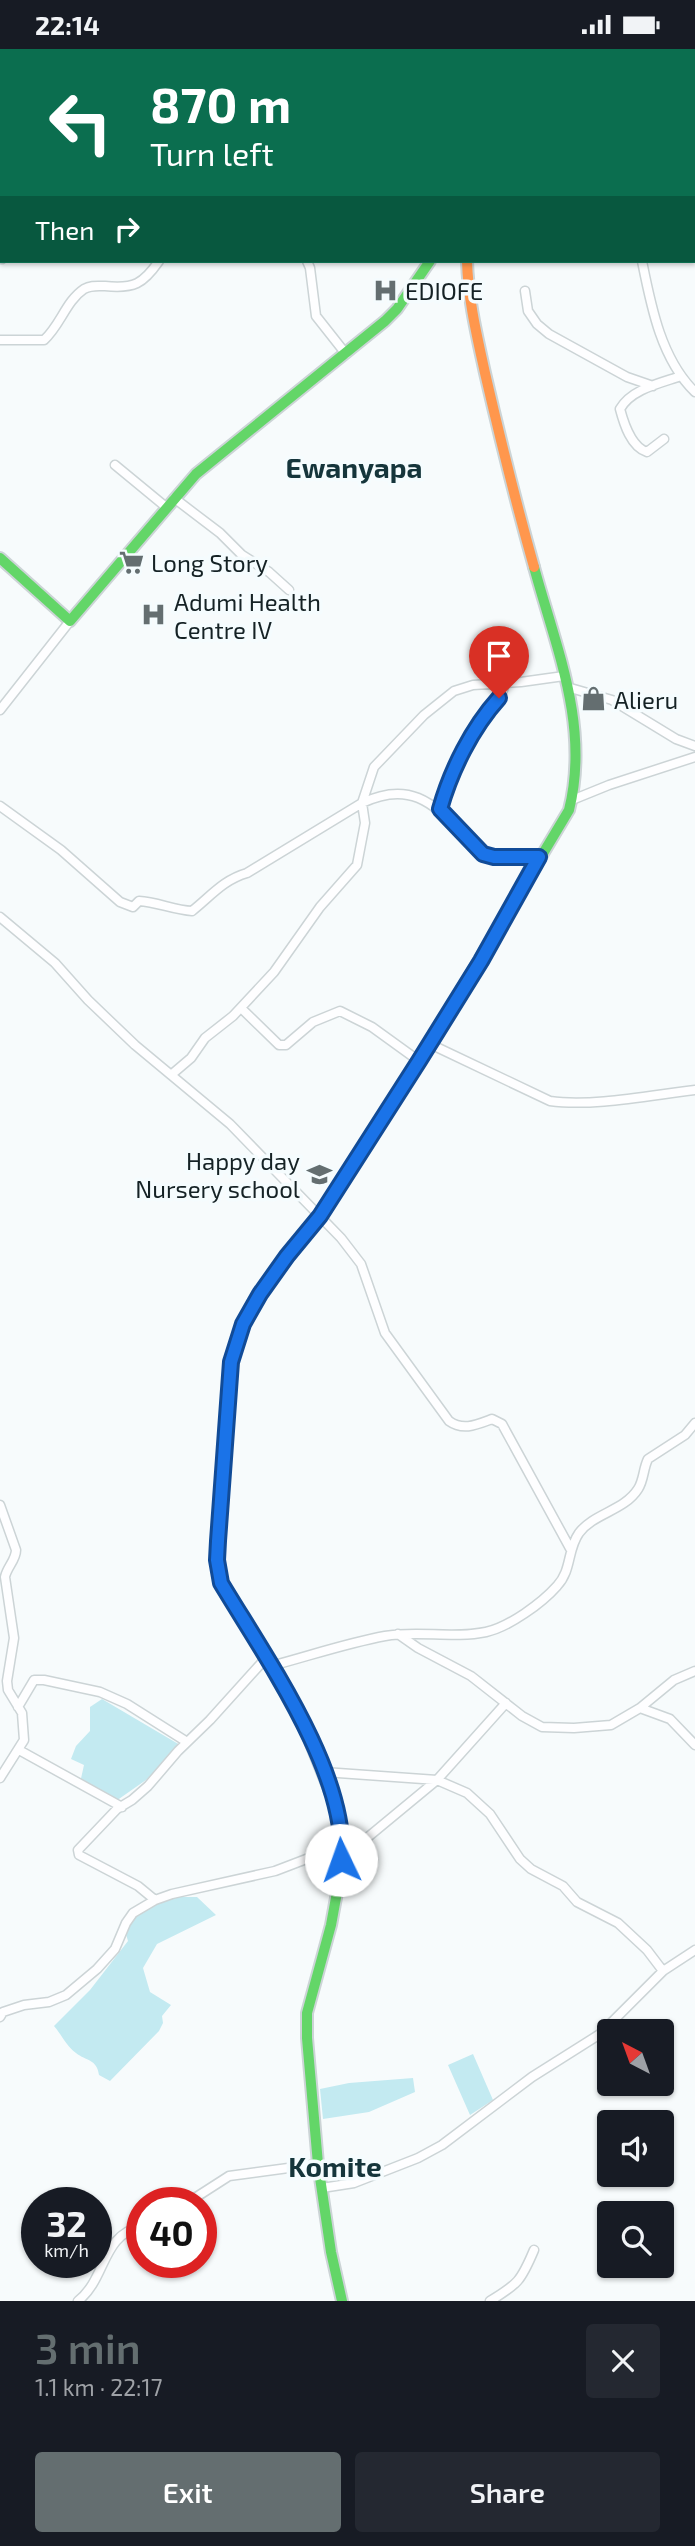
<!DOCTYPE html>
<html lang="en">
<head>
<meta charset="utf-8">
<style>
	:root { --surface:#171b24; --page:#242831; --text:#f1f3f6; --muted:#9ea1a6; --accent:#646e70 }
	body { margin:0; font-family:"Exo 2",sans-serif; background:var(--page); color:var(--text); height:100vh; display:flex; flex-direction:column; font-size:26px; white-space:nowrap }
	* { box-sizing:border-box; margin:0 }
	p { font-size:23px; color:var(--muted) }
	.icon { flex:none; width:38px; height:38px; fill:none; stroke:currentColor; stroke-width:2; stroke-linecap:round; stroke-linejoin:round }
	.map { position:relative; height:2252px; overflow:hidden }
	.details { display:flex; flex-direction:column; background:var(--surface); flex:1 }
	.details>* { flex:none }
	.top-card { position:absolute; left:0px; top:0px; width:696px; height:214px; box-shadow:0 2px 5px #0004; background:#0b6e4f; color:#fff; overflow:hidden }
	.needle { width:46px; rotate:319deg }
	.tools { position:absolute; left:597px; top:1970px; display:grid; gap:14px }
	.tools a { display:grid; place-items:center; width:77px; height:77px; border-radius:7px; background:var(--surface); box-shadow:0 2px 5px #0004; font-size:35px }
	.speed { position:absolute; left:21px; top:2138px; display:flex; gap:14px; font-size:35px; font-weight:700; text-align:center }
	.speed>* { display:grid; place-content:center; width:91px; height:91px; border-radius:50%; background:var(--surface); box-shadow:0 2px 5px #0004; line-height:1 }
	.speed small { font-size:18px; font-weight:400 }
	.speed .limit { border:10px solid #d22; background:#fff; color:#111 }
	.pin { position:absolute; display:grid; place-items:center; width:60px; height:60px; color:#fff; margin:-72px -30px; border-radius:50% 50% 50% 0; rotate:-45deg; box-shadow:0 0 7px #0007 }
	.pin .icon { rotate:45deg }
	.me { position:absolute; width:77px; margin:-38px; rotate:357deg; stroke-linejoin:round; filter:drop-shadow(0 0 5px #0008) }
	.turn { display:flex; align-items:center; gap:24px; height:147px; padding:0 35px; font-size:32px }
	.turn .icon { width:91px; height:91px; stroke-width:2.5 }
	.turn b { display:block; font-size:49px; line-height:60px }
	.then { display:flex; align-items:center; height:66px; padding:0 35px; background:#0003; gap:14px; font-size:26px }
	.round { display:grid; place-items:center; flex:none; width:74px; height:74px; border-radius:7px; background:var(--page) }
	.headline { display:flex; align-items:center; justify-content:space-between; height:119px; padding:0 35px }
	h1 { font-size:42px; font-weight:600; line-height:52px; color:var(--accent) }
	.primary-button { display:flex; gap:14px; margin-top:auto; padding:14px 35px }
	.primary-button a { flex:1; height:80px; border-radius:7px; background:var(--accent); color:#fff; font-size:28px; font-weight:600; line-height:80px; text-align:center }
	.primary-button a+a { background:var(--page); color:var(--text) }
	.status { display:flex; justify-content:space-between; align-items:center; height:49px; padding:0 35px; background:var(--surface); direction:ltr }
	.status svg { height:19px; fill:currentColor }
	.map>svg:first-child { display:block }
	.green { fill:#c3eaf1 }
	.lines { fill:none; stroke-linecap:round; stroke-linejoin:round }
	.street-casing { stroke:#ccd4d6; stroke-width:11 }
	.fast-casing { stroke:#ccd4d6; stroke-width:14 }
	.slow-casing { stroke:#ccd4d6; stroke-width:14 }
	.jam-casing { stroke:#ccd4d6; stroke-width:14 }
	.street { stroke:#fefeff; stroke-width:8 }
	.fast { stroke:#63d668; stroke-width:10 }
	.slow { stroke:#ff974d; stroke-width:10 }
	.jam { stroke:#b3261e; stroke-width:10 }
	.route-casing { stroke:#114b97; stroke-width:18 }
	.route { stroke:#1a73e8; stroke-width:12 }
	.labels { text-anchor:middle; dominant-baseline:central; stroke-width:7; stroke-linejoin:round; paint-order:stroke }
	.poi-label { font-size:24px; fill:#152225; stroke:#f5fcfe; text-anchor:start }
	.quarter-label { font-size:28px; font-weight:bold; fill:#15353b; stroke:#f5fcfe }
</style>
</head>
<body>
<div class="status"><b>22:14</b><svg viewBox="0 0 49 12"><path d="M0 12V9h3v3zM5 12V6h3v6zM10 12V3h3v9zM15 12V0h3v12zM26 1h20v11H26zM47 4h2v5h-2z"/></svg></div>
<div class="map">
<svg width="695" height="2252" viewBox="0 0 695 2252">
	<rect width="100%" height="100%" fill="#f7fbfc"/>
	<!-- green -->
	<path class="green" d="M102 1650 180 1696 146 1731 116 1752 80 1734 84 1716 71 1710 76 1697 90 1682V1658Z
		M175 1848H197L216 1866 157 1895 143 1919 150 1943 171 1956 162 1967 163 1974 159 1982 110 2032 99 2026C97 2010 86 2012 76 2004 67 1998 61 1985 54 1977L90 1941 128 1892 124 1879 136 1864Z
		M473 2005 493 2051 470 2066 448 2016Z
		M413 2029 415 2043 369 2063 323 2070 320 2040 349 2034Z"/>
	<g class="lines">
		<defs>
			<path id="street" d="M16 0 18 2
				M251 0V2
				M683 2 686 0
				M0 210H2
				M307 212 310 219 316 267 346 305
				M642 212C651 257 661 310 695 343
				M525 242 528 262 537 275 549 285 627 328 653 337
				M0 291H44C60 277 66 252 84 240 91 236 97 237 105 237 134 240 143 235 159 212
				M664 390 647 403C631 398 624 375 620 360 631 340 661 334 681 327
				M115 416 166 458
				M174 449 220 484 242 506 269 523 289 541
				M567 638 612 651 676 690 695 697
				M0 661 70 572
				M572 751 609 736 695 708
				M0 757 61 801 120 853 133 858 139 852C157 853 174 861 192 862 211 847 223 831 247 824L362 754C408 732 432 752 463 785 471 792 478 802 488 807L539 809
				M440 760C447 736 456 711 470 690 480 676 502 650 505 635
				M0 868 55 914 88 951 135 996 230 1075 341 1189 361 1215 385 1284 449 1372C463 1382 476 1376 492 1370L502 1375 571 1501
				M241 959 279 996H286L313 973 340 962 372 978 419 1012
				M430 995 550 1052C593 1058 651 1046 695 1041
				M171 1026 191 1009 205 989 233 967 274 923 320 858 357 816 365 774 362 754 374 718 424 666 454 642 473 636 521 633 564 627
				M0 1456 16 1501C16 1511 7 1518 5 1528L14 1589 7 1632 8 1641 22 1664 24 1691 0 1729
				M398 1585 418 1599 471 1627 522 1667 542 1678 574 1679 611 1676 640 1659 670 1670 695 1696
				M271 1617C309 1607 347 1594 385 1587 418 1581 453 1590 486 1583 509 1578 542 1554 557 1537 572 1521 567 1501 579 1484 594 1464 624 1462 638 1440 644 1431 643 1420 648 1410L685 1386 695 1374
				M18 1658 34 1631H44L100 1643 127 1655 187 1693
				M640 1659 674 1631 695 1622
				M19 1701 122 1758
				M324 1723 437 1731 467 1744 490 1765 520 1810 531 1820 563 1837 577 1853 618 1874 647 1901 663 1922
				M155 1851 138 1837 79 1806 78 1801 117 1760 132 1751 148 1737 178 1702 210 1671 266 1609
				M0 1968 3 1963 24 1956 49 1953 66 1946 97 1920 115 1900 126 1874 133 1864 155 1851 172 1845 275 1822 343 1796 362 1793 437 1731 506 1654
				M322 2139 354 2134 418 2109 442 2096 532 2028 600 1985 663 1922 695 1901
				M187 2154 229 2127 318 2115
				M78 2252C107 2229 101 2186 142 2177
				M490 2252C518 2235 521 2232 534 2201"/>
			<path id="fast" d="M0 509 70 572 196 425 385 272 397 260 430 212
				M356 1110 419 1012 569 761C590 677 556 599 534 518
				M219 1523 221 1534 299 1665 337 1760 343 1796 340 1827 331 1876 307 1964V1989L318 2115 331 2203 342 2252"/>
			<path id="slow" d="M467 212C468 250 477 287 485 324 500 389 516 454 534 518
				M219 1523 217 1492 231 1313 245 1271"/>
			<path id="jam" d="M555 2 556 0
				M245 1271 260 1245 320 1167 356 1110"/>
		</defs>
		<!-- street casing -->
		<use href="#street" class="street-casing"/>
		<!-- fast casing -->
		<use href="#fast" class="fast-casing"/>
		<!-- slow casing -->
		<use href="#slow" class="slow-casing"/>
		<!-- jam casing -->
		<use href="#jam" class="jam-casing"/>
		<!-- street -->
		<use href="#street" class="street"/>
		<!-- fast -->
		<use href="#fast" class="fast"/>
		<!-- slow -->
		<use href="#slow" class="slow"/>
		<!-- jam -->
		<use href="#jam" class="jam"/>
	</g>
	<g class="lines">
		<defs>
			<path id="route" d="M341 1811C349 1726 264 1606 221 1534L217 1511 218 1492 231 1313 243 1275 260 1245 287 1207 320 1167 419 1012 481 912 539 808H494L483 805 440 760C451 721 472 679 499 649"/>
		</defs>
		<!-- route casing -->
		<use href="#route" class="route-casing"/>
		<!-- route -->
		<use href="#route" class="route"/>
	</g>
	<!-- icons -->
	<defs>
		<symbol id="hospital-bare" viewBox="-9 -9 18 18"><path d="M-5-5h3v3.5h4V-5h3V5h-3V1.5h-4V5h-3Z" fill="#646e70" stroke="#f5fcfe" stroke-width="2.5" paint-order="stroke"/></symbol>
		<symbol id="supermarket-bare" viewBox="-9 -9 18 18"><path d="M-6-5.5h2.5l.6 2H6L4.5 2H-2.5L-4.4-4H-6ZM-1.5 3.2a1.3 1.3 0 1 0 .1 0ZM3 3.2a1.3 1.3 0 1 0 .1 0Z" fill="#646e70" stroke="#f5fcfe" stroke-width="2.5" paint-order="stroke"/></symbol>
		<symbol id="shop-bare" viewBox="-9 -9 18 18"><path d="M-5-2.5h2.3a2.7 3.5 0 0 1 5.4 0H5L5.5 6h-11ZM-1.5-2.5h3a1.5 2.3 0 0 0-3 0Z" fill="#646e70" stroke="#f5fcfe" stroke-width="2.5" paint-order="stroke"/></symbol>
		<symbol id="school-bare" viewBox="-9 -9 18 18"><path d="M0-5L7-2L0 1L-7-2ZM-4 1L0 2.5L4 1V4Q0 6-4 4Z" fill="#646e70" stroke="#f5fcfe" stroke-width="2.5" paint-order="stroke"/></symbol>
	</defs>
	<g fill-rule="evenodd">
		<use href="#hospital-bare" x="368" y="224" width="35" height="35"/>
		<use href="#supermarket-bare" x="114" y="496" width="35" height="35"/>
		<use href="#hospital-bare" x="136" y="548" width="35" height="35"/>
		<use href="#shop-bare" x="576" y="632" width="35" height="35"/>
		<use href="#school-bare" x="302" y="1108" width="35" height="35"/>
	</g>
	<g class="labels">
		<!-- poi labels -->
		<g class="poi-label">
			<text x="405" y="241">EDIOFE</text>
			<text x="151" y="513">Long Story</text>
			<text x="174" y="552">Adumi Health<tspan x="174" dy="28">Centre IV</tspan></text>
			<text x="614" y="650">Alieru</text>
			<text x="300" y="1111" text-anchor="end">Happy day<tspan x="300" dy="28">Nursery school</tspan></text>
		</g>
		<!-- quarter labels -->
		<g class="quarter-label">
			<text x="354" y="418">Ewanyapa</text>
			<text x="335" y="2117">Komite</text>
		</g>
	</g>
</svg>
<div class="tools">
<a><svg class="needle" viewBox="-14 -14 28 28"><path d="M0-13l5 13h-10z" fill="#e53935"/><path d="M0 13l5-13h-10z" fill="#9ea1a6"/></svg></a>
<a><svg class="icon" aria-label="sound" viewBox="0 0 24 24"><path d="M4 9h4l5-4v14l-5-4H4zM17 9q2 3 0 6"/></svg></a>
<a><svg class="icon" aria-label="search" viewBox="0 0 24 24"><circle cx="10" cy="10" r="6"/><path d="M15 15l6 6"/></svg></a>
</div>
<div class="speed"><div>32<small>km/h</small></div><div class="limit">40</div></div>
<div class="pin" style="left:499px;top:649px;background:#d93025"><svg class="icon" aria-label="arrive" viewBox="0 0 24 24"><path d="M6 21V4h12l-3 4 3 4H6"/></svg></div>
<svg class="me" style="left:341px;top:1811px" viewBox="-20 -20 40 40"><circle r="19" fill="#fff"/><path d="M0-13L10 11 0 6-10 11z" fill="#1a73e8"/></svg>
<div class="top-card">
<div class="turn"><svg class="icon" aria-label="left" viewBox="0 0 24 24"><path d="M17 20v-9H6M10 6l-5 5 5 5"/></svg><div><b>870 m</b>Turn left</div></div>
<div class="then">Then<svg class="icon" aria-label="right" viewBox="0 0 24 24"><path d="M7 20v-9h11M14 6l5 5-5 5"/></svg></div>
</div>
</div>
<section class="details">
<div class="headline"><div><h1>3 min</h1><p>1.1 km · 22:17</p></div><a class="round"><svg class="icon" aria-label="close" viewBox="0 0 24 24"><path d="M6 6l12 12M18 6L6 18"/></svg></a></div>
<div class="primary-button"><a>Exit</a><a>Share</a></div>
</section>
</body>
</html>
